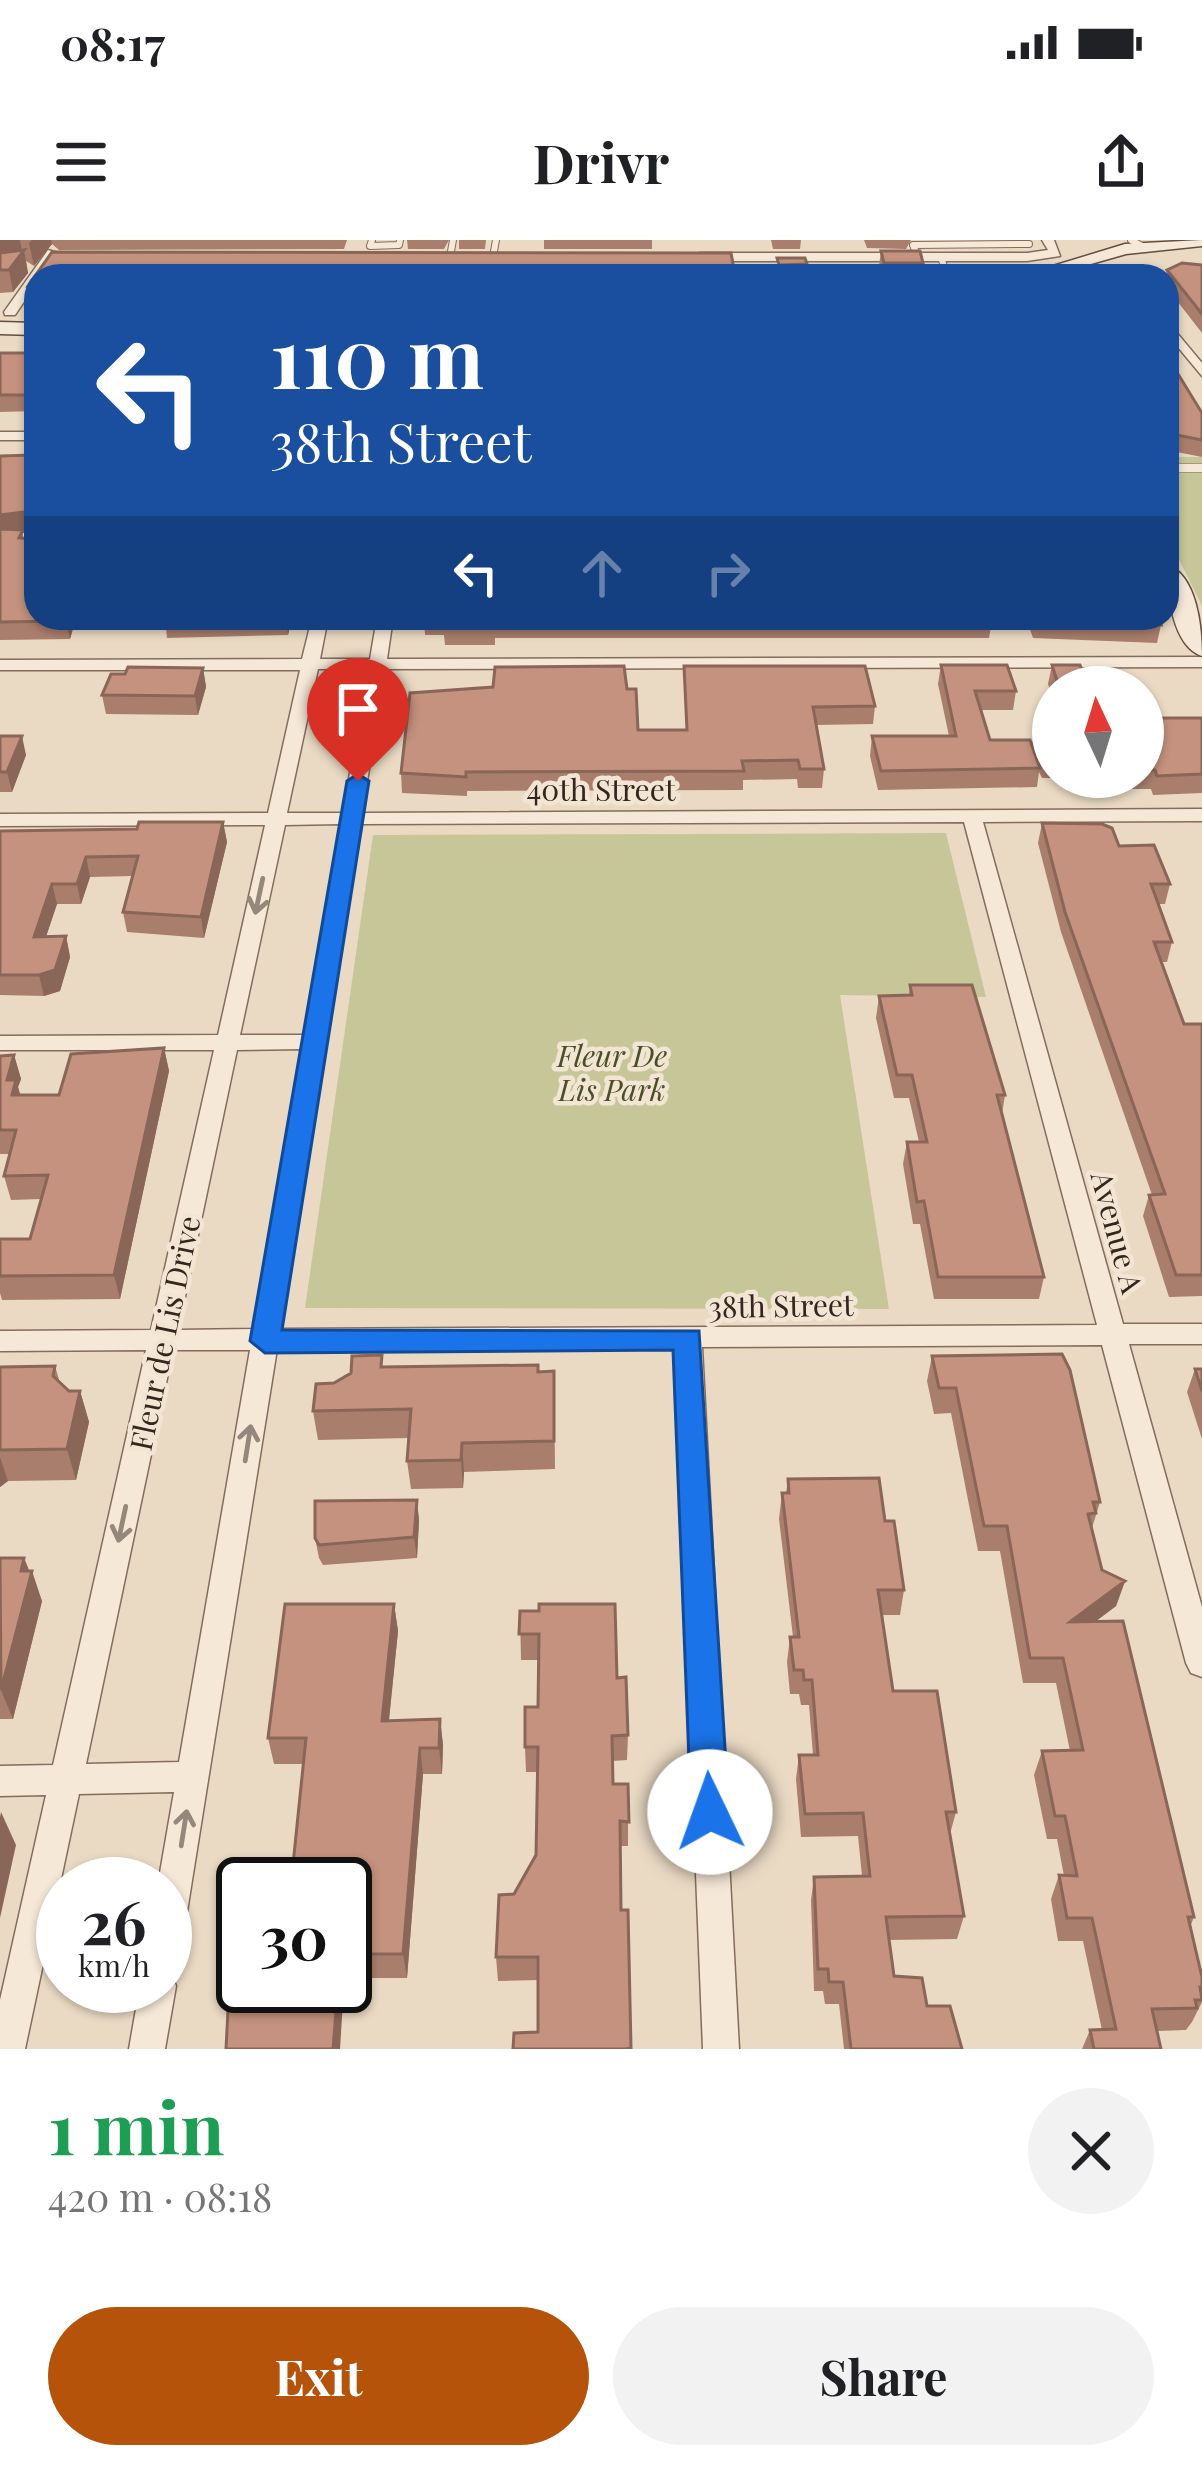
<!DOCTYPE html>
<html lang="en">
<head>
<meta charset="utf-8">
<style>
	:root { --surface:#fff; --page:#f2f2f2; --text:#202124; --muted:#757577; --accent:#b45309 }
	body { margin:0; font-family:"Playfair Display",serif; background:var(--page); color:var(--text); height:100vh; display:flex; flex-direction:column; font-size:45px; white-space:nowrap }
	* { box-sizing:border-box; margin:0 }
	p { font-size:39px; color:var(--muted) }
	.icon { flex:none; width:66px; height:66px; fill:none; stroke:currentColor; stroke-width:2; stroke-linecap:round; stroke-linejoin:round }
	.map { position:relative; height:1809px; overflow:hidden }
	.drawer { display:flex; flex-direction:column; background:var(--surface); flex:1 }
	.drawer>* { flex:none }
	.banner { position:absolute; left:24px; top:24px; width:1155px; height:366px; border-radius:36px; box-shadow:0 3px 9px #0004; background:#1a4fa0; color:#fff; overflow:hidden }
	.needle { width:78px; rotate:356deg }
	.tools { position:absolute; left:1032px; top:426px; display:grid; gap:24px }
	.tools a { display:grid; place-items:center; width:132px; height:132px; border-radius:50%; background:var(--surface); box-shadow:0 3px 9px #0004; font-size:60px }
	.speed { position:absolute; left:36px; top:1617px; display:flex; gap:24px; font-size:60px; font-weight:700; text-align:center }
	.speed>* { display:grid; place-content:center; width:156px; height:156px; border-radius:50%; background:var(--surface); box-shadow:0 3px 9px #0004; line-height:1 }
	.speed small { font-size:30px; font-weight:400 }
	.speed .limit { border:6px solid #111; border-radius:18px; background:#fff; color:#111 }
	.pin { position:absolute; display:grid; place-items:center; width:102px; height:102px; color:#fff; margin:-123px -51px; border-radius:50% 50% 50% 0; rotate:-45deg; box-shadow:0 0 12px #0007 }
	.pin .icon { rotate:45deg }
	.me { position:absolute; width:132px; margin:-66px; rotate:357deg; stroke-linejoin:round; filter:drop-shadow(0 0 9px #0008) }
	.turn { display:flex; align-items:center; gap:42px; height:252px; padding:0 48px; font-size:54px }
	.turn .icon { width:156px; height:156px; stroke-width:2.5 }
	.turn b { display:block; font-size:84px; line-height:102px }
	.lanes { display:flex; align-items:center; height:114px; padding:0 48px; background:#0003; justify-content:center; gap:60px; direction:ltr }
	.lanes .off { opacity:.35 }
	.round { display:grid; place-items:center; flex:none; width:126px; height:126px; border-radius:63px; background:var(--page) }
	.headline { display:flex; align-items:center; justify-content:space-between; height:204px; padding:0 48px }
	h1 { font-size:72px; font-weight:700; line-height:90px; color:#1e9e55 }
	.primary-button { display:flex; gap:24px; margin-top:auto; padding:24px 48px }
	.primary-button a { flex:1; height:138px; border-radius:72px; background:var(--accent); color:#fff; font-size:48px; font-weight:700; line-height:138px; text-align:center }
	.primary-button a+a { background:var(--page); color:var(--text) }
	.status { display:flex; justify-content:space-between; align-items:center; height:84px; padding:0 60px; background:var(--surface); direction:ltr }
	.status svg { height:33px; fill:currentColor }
	header { display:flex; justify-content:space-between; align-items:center; height:156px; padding:0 48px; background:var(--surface); font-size:54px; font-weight:700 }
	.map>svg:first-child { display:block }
	.green { fill:#c7c699 }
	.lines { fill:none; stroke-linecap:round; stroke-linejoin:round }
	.service-far1-casing { stroke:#836c5c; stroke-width:8 }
	.service-casing { stroke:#836c5c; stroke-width:9 }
	.minor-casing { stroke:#836c5c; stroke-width:3 }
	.secondary-casing { stroke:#654d40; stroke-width:3 }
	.service-far1 { stroke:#f5e8d7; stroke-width:6 }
	.service { stroke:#f5e8d7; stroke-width:8 }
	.minor { fill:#f5e8d7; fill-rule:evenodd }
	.secondary { fill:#f5e8d7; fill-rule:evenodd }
	.wall { fill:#a97e6c }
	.shaded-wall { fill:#896658 }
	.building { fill:#c4927e; stroke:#896658; stroke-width:3 }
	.oneway { stroke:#94877b }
	.route { fill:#1a73e8; stroke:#114b97; stroke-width:3 }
	.labels { text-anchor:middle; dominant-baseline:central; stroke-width:9; stroke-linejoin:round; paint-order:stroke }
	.street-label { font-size:30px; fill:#34261f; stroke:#f2e5d3 }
	.park-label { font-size:30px; font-style:italic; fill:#4a4f27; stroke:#f2e5d3 }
</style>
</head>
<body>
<div class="status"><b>08:17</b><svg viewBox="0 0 49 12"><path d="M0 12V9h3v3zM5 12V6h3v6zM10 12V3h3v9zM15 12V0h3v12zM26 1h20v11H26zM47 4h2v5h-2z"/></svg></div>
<header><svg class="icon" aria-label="menu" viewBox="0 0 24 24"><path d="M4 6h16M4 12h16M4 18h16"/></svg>Drivr<svg class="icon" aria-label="share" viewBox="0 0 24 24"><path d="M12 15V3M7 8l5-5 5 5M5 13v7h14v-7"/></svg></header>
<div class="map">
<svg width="1202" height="1809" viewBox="0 0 1202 1809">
	<rect width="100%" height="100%" fill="#eadac4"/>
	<!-- green -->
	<path class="green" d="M1167 217H1202V366L1167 295Z
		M946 593 986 757 840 755 889 1069 305 1068 373 595Z"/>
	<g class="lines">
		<defs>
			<path id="service-far1" d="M372 0 370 6 399 5 400 0
				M1131 0 1142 6
				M450 17 453 0
				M493 17 496 0
				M918 17 913 5 1029 4
				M941 17 947 36"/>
			<path id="service" d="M1167 228H1202"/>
			<path id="minor" d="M1042 0H1054L1060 16 1027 21H700L694 17 700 13H1027L1048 10Z
				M48 10 58 13 42 36H36V44L15 75H5L4 72Z
				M1167 81 1202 123V136L1167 94Z
				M0 192H36V200H0Z
				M0 293H36V303H0Z
				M312 378H328L320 419H370L377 378H393L387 419 1202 417V427L385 429 362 573 1202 569V581L983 582 1123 1084H1202V1104H1129L1202 1367V1437L1191 1433 1186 1423 1102 1105 702 1107 739 1809H703L675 1107 277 1109 182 1703 177 1715 165 1720V1644H158L174 1552 79 1554 25 1809H0V1760L46 1555 0 1556V1526L53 1525 146 1110 0 1111V1091L151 1090 214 810H0V796L218 795 265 585 0 586V574L268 573 300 430H0V420L302 419ZM318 429H368L343 573H287ZM964 582 1097 1085 280 1089 361 584ZM341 584 305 795H240L285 585ZM302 809 254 1089 178 1090 237 810ZM173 1110H250L179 1522 86 1524Z
				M165 1731 171 1733 176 1746 165 1809H129L140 1746H165Z"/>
			<path id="secondary" d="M1202 0V6L1126 14 1049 36H1020L1125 4Z
				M0 82 36 83V95L0 94Z
				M1167 325C1197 335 1202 388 1202 416 1172 406 1167 351 1167 325Z"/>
		</defs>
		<!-- service-far1 casing -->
		<use href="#service-far1" class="service-far1-casing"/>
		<!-- service casing -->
		<use href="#service" class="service-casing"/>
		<!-- minor casing -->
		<use href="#minor" class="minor-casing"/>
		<!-- secondary casing -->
		<use href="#secondary" class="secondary-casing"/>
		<!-- service-far1 -->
		<use href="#service-far1" class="service-far1"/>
		<!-- service -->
		<use href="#service" class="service"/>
		<!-- minor -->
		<use href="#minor" class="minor"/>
		<!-- secondary -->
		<use href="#secondary" class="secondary"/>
	</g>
	<!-- wall -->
	<path class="wall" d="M0 0H347L344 9 59 10 52 4 34 26 26 21 28 33 13 52 0 53Z
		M407 0H449L444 9H408Z
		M459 0H486L485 9H459Z
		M544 0H652V9H544Z
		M771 0H801L800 9H773Z
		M864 0H911L906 9 867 8Z
		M881 11 923 23 922 36H882L879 26Z
		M52 12 734 29 760 36H36V61H31L28 46Z
		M777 18 807 24 806 32H778Z
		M1202 25V93L1167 48 1166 36 1167 30Z
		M0 113H36V171L0 172Z
		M1167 116 1202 173V217L1167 210Z
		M36 210V288L21 290 24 299 76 378 70 399 0 400V216L34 215Z
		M165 378H292L288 395 167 398Z
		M424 378H991L992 380 989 398H495V405H445L444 395H425Z
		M1026 378H1158L1161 385 1157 403 1033 398Z
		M941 425 1016 451 1013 470H981L990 500 1032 505 1035 490H1053V537H1143V478H1202V553L1153 555 1151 549H1086L1082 538H1042L1039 532 1037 547 878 550 870 516 872 496H949L938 444Z
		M1052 425 1088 447H1053V458L1048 444Z
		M684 426 875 466 873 484 816 485 824 529 822 548H798L797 539 743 540V550L467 551V556L402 553 401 533 627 449 638 490H686Z
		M203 428 206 447 198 475 106 474 102 455 125 434Z
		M0 496 26 515 12 552H0Z
		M223 582 227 602 204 698 127 692 123 672 133 636 90 637 81 664H57L46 697 66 696 70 717 60 751 44 756 0 755V591L137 589Z
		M1042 583 1119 606 1170 644 1165 664H1158L1172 702 1167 722H1161L1184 784H1202V1056L1169 1057 1143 976 1149 955H1152L1061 692 1038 603Z
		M910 745 1005 855 1002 874 1044 1037 1039 1059H934L920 984H913L903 924 907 902H919L909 858H894L876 778 879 756 909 755Z
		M164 808 169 831 120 1059 2 1060 0 1053V999H30L41 959 11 960 4 936 10 914H0V816L14 815 21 839 18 847 20 855H59Z
		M932 1116 1100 1262 1092 1288 1102 1330 1125 1341 1116 1366 1096 1381 1194 1677 1190 1687 1202 1737V1762L1192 1782 1186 1790 1157 1791 1161 1809H1082L1090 1790H1102L1083 1701H1058L1051 1659 1059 1635 1064 1636 1057 1599H1047L1034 1535 1042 1511H1070L1056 1443H1023L1000 1311H978L951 1173 934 1174 927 1141Z
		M55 1126 60 1143 69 1151H80L89 1182 76 1240 8 1241 0 1247V1127Z
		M383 1127 554 1131 555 1229 464 1232 463 1248 411 1249 407 1221 409 1198 318 1200 313 1171 334 1143Z
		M1195 1129H1202V1199L1187 1152Z
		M788 1239 885 1281 904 1350 900 1375H882L893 1451 956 1572 950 1594 964 1676 957 1699 889 1700 894 1736 927 1766 962 1809H844L839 1764H825L823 1751H814L811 1660 814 1637 862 1636 858 1596 801 1597 796 1539 799 1515H813L809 1465H801L799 1454H790L787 1422 790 1397H793L779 1279 782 1253H786Z
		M417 1260 419 1281 417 1318 323 1325 319 1318 315 1298Z
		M0 1318H24L42 1361 13 1479H0Z
		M394 1364 398 1391 389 1481 440 1479 443 1505 442 1534H423L407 1738H345V1644L303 1524H274L268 1498Z
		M520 1371 617 1438 628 1495 627 1520 612 1521 613 1544H628V1606H620L621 1670H628L631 1809H513L538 1792V1740L498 1741 496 1717 514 1654 536 1615 538 1532H526L525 1507 538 1467 539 1420H521Z"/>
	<!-- shaded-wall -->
	<path class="shaded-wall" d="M0 0H20L22 12 24 10 28 33 13 52 9 30 0 22Z
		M32 0H51L52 4 34 26 29 3Z
		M36 263V289L0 292V275Z
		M67 378H76L70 399 66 381Z
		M286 378H292L288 395Z
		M203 428 206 447 198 475 195 456Z
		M22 496 26 515 12 552 7 532Z
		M223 582 227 602 204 698 201 677Z
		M86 617 90 637 81 664 77 644Z
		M52 644 57 664 39 717 34 697Z
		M66 696 70 717 60 751 44 756 39 735Z
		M164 808 169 831 120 1059 114 1035Z
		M14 815 21 839 18 847 23 864 19 879 7 840Z
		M80 1151 89 1182 76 1240 67 1209Z
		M462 1203 464 1232 463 1248 461 1220Z
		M0 1217 8 1241 0 1247Z
		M417 1260 419 1281 417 1318 414 1297Z
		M24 1318 31 1336 32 1331 42 1361 13 1479 1 1450Z
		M1125 1341 1116 1366 1063 1406 1070 1382Z
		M394 1364 398 1391 386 1507 382 1481Z
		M440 1479 443 1505 442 1534 439 1508Z
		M420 1508 423 1534 407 1738 403 1714Z
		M1 1572 16 1605 0 1678V1577Z
		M338 1746H344L340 1809H333Z"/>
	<!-- building -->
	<path class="building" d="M24 10 9 30H0V13Z
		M881 11H920L923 23H884Z
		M52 12 731 13 734 29H759L760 36H288L291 26H247L245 33H228L227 36H36V46H28Z
		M777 18H805L807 24 779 25Z
		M1182 23 1202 25V74L1167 30Z
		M0 113H36V155H0Z
		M1167 116 1202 173V200L1167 193Z
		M36 210V263L32 271 0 275V216L34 215Z
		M0 289 23 290 19 298 36 299V378H67L66 381 0 382Z
		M165 378H247L164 380Z
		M444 378H991L992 380 495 379 494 387H444Z
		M1035 378H1158L1161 385 1036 380Z
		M941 425H1007L1016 451H975L990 500H1030L1040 528 881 531 872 496H956Z
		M1052 425H1080L1088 447H1059Z
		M624 426 627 449H636L638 490H687L684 426H865L875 466 813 467 824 529H800L798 520 742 521 744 531 466 532V537L401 533 410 453 493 447 495 427Z
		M128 427 203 428 195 456 102 455 111 434H125Z
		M1143 478H1202V534L1157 536 1155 530H1143Z
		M1035 490H1053V520H1045Z
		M0 496H22L7 532H0Z
		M139 582H223L201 677 123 672 138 616 86 617 77 644H52L34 697 66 696 55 730 39 735H0V591L137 589Z
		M1042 583 1102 584 1112 588 1119 606 1154 605 1170 644H1151L1172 702H1154L1184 784H1202V1035H1176L1149 955 1165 954 1065 672Z
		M910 745H972L1005 855H997L1044 1037H938L924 961 917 962 907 902H927L912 835H897L879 756 912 755Z
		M164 808 114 1035 0 1036V999H30L48 935 4 936 16 890H0V816L14 815 7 840H16L12 855H59L71 814Z
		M1062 1114 1070 1130 1100 1262H1093L1096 1273 1088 1274 1102 1330 1125 1341 1070 1382 1123 1381 1194 1677H1188L1202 1737V1747H1200L1202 1760H1195L1197 1768 1152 1769 1161 1809H1094L1090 1790 1116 1789 1092 1678H1067L1059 1635 1077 1636 1065 1576H1055L1042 1511 1083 1510 1063 1418H1030L1007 1286H984L956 1148H939L932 1116Z
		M382 1115 381 1127 538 1125V1132L554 1131V1201L462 1203 461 1220 407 1221 411 1169 313 1171 316 1144 334 1143 351 1133 352 1116Z
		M55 1126 53 1136 69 1151H80L67 1209 0 1210V1127Z
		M1195 1129H1202V1151Z
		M879 1238 885 1281H894L904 1350H878L893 1451H937L956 1572H946L964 1676 886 1677 894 1736 922 1738 927 1766H950L962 1809H851L843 1742H829L828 1729H818L814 1637 870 1636 863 1573 805 1574 799 1515H818L812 1440H804L803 1430H794L790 1397H799L782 1253H789L788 1239Z
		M417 1260 414 1297 319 1305 315 1298V1261Z
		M0 1318H24L21 1331H32L1 1450Z
		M285 1364H394L382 1481 440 1479 439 1508H420L403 1714H345V1644H291L306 1498H268Z
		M539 1364H615L617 1438 626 1437 628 1495 612 1496 613 1544H628L629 1582 620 1581 621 1670H628L631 1808 626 1809H513L514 1793 538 1792V1717H496L499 1655 514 1654 536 1615 538 1507H525V1467H538L539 1394H519L520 1371H539Z
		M243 1741V1746H338L333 1809H226L229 1751 235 1742Z"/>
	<!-- one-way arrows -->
	<defs><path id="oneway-shaft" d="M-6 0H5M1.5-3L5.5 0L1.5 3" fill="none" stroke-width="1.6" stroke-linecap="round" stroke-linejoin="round" transform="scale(3)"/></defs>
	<g class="oneway">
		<use href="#oneway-shaft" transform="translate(259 656) rotate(102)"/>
		<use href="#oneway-shaft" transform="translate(248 1203) rotate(-81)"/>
		<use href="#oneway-shaft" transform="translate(122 1284) rotate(102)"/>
		<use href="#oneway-shaft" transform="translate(184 1588) rotate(-81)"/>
	</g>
	<!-- route -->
	<path class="route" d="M358 534 369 541 282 1090 699 1091 729 1572 723 1585 710 1590 697 1585 691 1572 673 1110 265 1113 250 1101 347 541Z"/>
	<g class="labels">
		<!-- street labels -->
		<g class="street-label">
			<text x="601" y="549">40th Street</text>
			<text transform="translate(1118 992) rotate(75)">Avenue A</text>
			<text transform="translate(781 1065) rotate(-1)">38th Street</text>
			<text transform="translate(164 1093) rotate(-78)">Fleur de Lis Drive</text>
		</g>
		<!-- park labels -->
		<g class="park-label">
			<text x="612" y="815">Fleur De<tspan x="612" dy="34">Lis Park</tspan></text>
		</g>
	</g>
</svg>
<div class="tools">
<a><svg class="needle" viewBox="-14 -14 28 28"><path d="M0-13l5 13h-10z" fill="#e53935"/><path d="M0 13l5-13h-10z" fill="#757577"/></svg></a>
</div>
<div class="speed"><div>26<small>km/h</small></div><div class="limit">30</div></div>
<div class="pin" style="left:358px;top:541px;background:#d93025"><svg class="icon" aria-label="arrive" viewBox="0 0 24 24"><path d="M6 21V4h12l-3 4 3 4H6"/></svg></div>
<svg class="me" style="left:710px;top:1572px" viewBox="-20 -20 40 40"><circle r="19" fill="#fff"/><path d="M0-13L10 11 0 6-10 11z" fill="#1a73e8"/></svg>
<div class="banner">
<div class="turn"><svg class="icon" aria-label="left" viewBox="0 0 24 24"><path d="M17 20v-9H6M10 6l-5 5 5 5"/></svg><div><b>110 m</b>38th Street</div></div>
<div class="lanes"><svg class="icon" aria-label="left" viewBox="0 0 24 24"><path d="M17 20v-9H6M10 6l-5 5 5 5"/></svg><svg class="icon off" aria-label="ahead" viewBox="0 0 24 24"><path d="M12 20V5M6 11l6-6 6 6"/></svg><svg class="icon off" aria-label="right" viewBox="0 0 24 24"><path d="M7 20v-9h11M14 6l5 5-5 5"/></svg></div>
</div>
</div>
<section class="drawer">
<div class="headline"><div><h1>1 min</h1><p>420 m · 08:18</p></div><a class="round"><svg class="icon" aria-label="close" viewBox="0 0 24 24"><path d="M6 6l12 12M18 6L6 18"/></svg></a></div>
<div class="primary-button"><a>Exit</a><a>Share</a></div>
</section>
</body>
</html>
